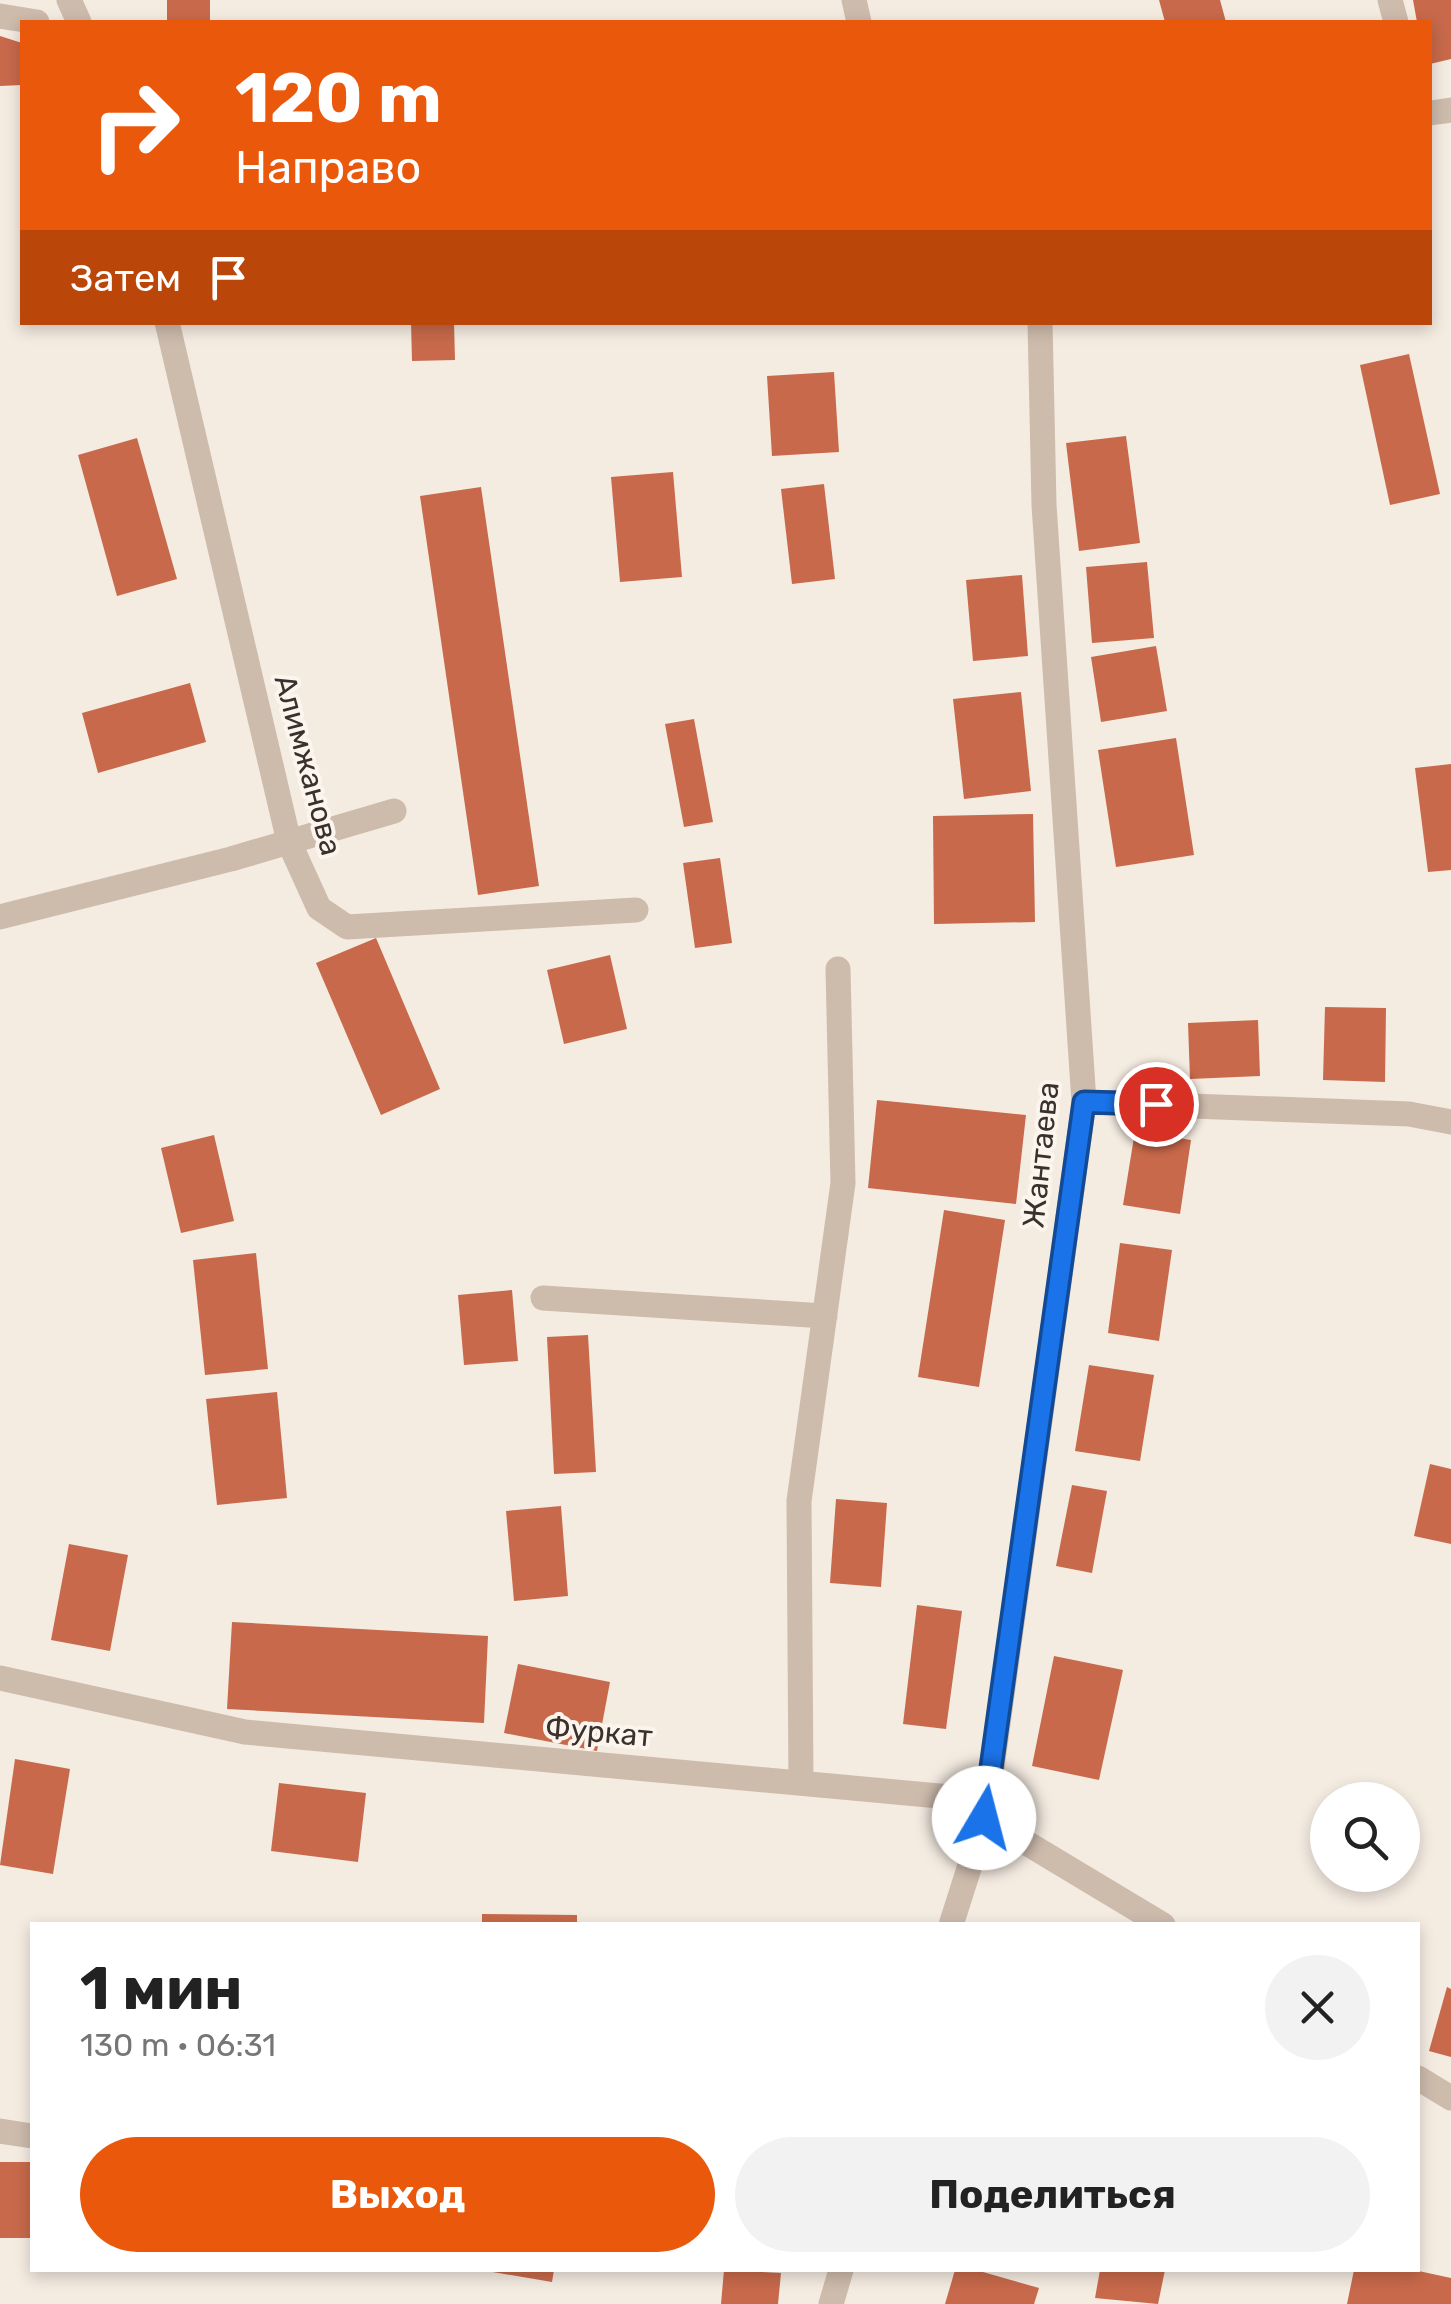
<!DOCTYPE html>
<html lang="ru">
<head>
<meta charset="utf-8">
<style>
	:root { --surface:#fff; --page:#f2f2f2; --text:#222; --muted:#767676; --accent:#ea580c }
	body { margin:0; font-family:Rubik,sans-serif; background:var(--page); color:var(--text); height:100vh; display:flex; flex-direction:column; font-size:38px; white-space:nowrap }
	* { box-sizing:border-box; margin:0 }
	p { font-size:32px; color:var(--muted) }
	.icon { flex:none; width:55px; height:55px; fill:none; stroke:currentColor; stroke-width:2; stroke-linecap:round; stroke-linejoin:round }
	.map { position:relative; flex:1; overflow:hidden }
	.drawer { position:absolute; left:30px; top:1922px; width:1390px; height:350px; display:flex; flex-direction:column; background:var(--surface); border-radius:0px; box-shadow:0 5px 15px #0003 }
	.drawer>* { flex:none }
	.banner { position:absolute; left:20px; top:20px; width:1412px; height:305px; border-radius:0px; box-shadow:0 5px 15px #0003; background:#ea580c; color:#fff; overflow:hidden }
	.controls { position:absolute; left:1310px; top:1782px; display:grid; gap:20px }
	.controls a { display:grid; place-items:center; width:110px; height:110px; border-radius:50%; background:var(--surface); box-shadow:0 5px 15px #0003; font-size:50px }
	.pin { position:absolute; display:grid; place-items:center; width:85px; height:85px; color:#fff; margin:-42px; border:5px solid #fff; border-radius:50%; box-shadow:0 2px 10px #0007 }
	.me { position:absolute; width:110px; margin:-55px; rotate:8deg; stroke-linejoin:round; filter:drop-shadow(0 0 8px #0008) }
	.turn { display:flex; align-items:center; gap:35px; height:210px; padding:0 50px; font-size:45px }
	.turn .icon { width:130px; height:130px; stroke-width:2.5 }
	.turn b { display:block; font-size:70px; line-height:85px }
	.then { display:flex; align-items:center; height:95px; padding:0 50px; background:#0003; gap:20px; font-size:38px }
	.round { display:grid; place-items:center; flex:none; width:105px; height:105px; border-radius:52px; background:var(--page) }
	.summary { display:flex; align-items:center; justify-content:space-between; height:170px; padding:0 50px }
	h1 { font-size:60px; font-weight:700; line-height:75px }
	.cta { display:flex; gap:20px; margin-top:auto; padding:20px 50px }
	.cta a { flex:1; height:115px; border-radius:60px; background:var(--accent); color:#fff; font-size:40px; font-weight:700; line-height:115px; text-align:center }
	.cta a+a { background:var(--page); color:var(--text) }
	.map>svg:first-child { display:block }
	.building { fill:#c8694b }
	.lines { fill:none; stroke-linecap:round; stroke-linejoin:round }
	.minor { stroke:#cdbbac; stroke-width:25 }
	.route-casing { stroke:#114b97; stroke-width:25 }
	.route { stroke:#1a73e8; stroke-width:18 }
	.labels { text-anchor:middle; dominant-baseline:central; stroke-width:8; stroke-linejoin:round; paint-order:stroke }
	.street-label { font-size:30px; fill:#3b302b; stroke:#fbf5ee }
</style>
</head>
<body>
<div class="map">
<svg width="1451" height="2304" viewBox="0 0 1451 2304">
	<rect width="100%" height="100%" fill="#f4ebe1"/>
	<!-- building -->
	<path class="building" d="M167 0H210V22H167Z
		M1159 0H1220L1226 22H1165Z
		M1413 0H1451V59L1430 64V22H1417Z
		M0 36 22 43V85L0 86Z
		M411 322H454L455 360 412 361Z
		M1409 354 1440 494 1390 505 1360 365Z
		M834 372 839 452 772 456 767 376Z
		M1126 436 1140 543 1079 551 1066 443Z
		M137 438 177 579 117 596 78 455Z
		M673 472 682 577 620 582 611 477Z
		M824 484 835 579 792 584 781 489Z
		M481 487 539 886 478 895 420 496Z
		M1147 562 1154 638 1092 643 1086 567Z
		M1022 575 1028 656 973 661 966 580Z
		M1156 646 1167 711 1101 722 1091 657Z
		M190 683 206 742 98 773 82 713Z
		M1021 692 1031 791 964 799 953 699Z
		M694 719 713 822 684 827 665 724Z
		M1176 738 1194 855 1116 867 1098 750Z
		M1451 764V870L1428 872 1415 768Z
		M1033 814 1035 922 934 924 933 816Z
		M720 858 732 943 695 948 683 863Z
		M376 938 440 1089 381 1115 316 963Z
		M610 955 627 1029 564 1044 547 970Z
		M1325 1007 1386 1008 1385 1082 1323 1080Z
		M1258 1020 1260 1076 1190 1079 1188 1023Z
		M877 1100 1026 1115 1016 1204 868 1188Z
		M1135 1131 1191 1140 1180 1214 1123 1205Z
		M214 1135 234 1221 181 1233 161 1148Z
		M944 1210 1005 1220 979 1387 918 1377Z
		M1120 1243 1172 1250 1159 1341 1108 1333Z
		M256 1253 268 1369 205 1375 193 1260Z
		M512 1290 518 1361 464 1365 458 1295Z
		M588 1335 596 1472 554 1474 547 1337Z
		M1089 1365 1154 1375 1140 1461 1075 1451Z
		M277 1392 287 1498 217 1505 206 1399Z
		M1430 1464 1451 1469V1544L1414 1536Z
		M1072 1485 1107 1491 1092 1573 1056 1566Z
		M836 1499 887 1503 881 1587 830 1583Z
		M561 1506 568 1596 514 1601 506 1511Z
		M69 1544 128 1555 110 1651 51 1640Z
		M917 1605 962 1611 946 1729 903 1724Z
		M232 1622 488 1636 484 1723 227 1709Z
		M1054 1656 1123 1670 1099 1780 1032 1766Z
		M518 1664 610 1682 597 1751 504 1733Z
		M15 1759 70 1769 53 1874 0 1865Z
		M279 1783 366 1793 358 1862 271 1851Z
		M482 1914 577 1915V1925H482Z
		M1447 1987 1451 1989V2057L1429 2051Z
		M0 2162H32V2238H0Z
		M481 2270H554L552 2282Z
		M724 2270 781 2273 778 2304H721Z
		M955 2270H976L1039 2288 1034 2304H945Z
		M1100 2270H1165L1158 2304 1095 2298Z
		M1354 2270H1414L1451 2278V2304H1347Z"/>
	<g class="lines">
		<!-- minor -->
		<path class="minor" d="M69 0 79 22
			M854 0 859 22
			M1390 0 1396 22
			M0 16 37 22
			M1430 113 1451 110
			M167 322 289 842 319 908 347 927 636 910
			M0 917 231 859 394 811
			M1084 1102 1409 1114 1451 1122
			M543 1298 825 1316
			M0 1678 245 1732 950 1797 1163 1925
			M801 1783 799 1501 843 1183 838 969
			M951 1925 985 1818 1084 1102 1044 505 1040 322
			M1418 2078 1451 2098
			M0 2131 32 2136
			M831 2304 841 2270"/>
	</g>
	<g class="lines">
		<defs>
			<path id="route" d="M984 1818 1084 1102 1156 1104"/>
		</defs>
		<!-- route casing -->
		<use href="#route" class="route-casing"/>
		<!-- route -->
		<use href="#route" class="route"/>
	</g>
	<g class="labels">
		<!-- street labels -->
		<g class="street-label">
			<text transform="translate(308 765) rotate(75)">Алимжанова</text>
			<text transform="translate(1041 1155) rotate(-84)">Жантаева</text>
			<text transform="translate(599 1732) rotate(5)">Фуркат</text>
		</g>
	</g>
</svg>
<div class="controls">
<a><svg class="icon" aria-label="search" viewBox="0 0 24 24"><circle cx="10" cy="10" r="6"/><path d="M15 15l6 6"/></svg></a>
</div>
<div class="pin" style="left:1156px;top:1104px;background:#d93025"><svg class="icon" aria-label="arrive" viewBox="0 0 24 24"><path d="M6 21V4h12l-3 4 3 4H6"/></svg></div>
<svg class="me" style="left:984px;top:1818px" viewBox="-20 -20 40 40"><circle r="19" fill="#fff"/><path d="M0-13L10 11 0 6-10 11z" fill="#1a73e8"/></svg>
<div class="banner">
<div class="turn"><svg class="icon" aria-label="right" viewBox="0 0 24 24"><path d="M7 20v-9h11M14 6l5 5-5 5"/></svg><div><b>120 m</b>Направо</div></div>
<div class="then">Затем<svg class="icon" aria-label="arrive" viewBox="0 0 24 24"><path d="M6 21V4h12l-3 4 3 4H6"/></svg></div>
</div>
<section class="drawer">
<div class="summary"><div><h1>1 мин</h1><p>130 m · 06:31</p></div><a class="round"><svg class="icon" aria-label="close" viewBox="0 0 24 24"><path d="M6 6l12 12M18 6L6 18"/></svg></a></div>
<div class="cta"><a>Выход</a><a>Поделиться</a></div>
</section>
</div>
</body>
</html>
